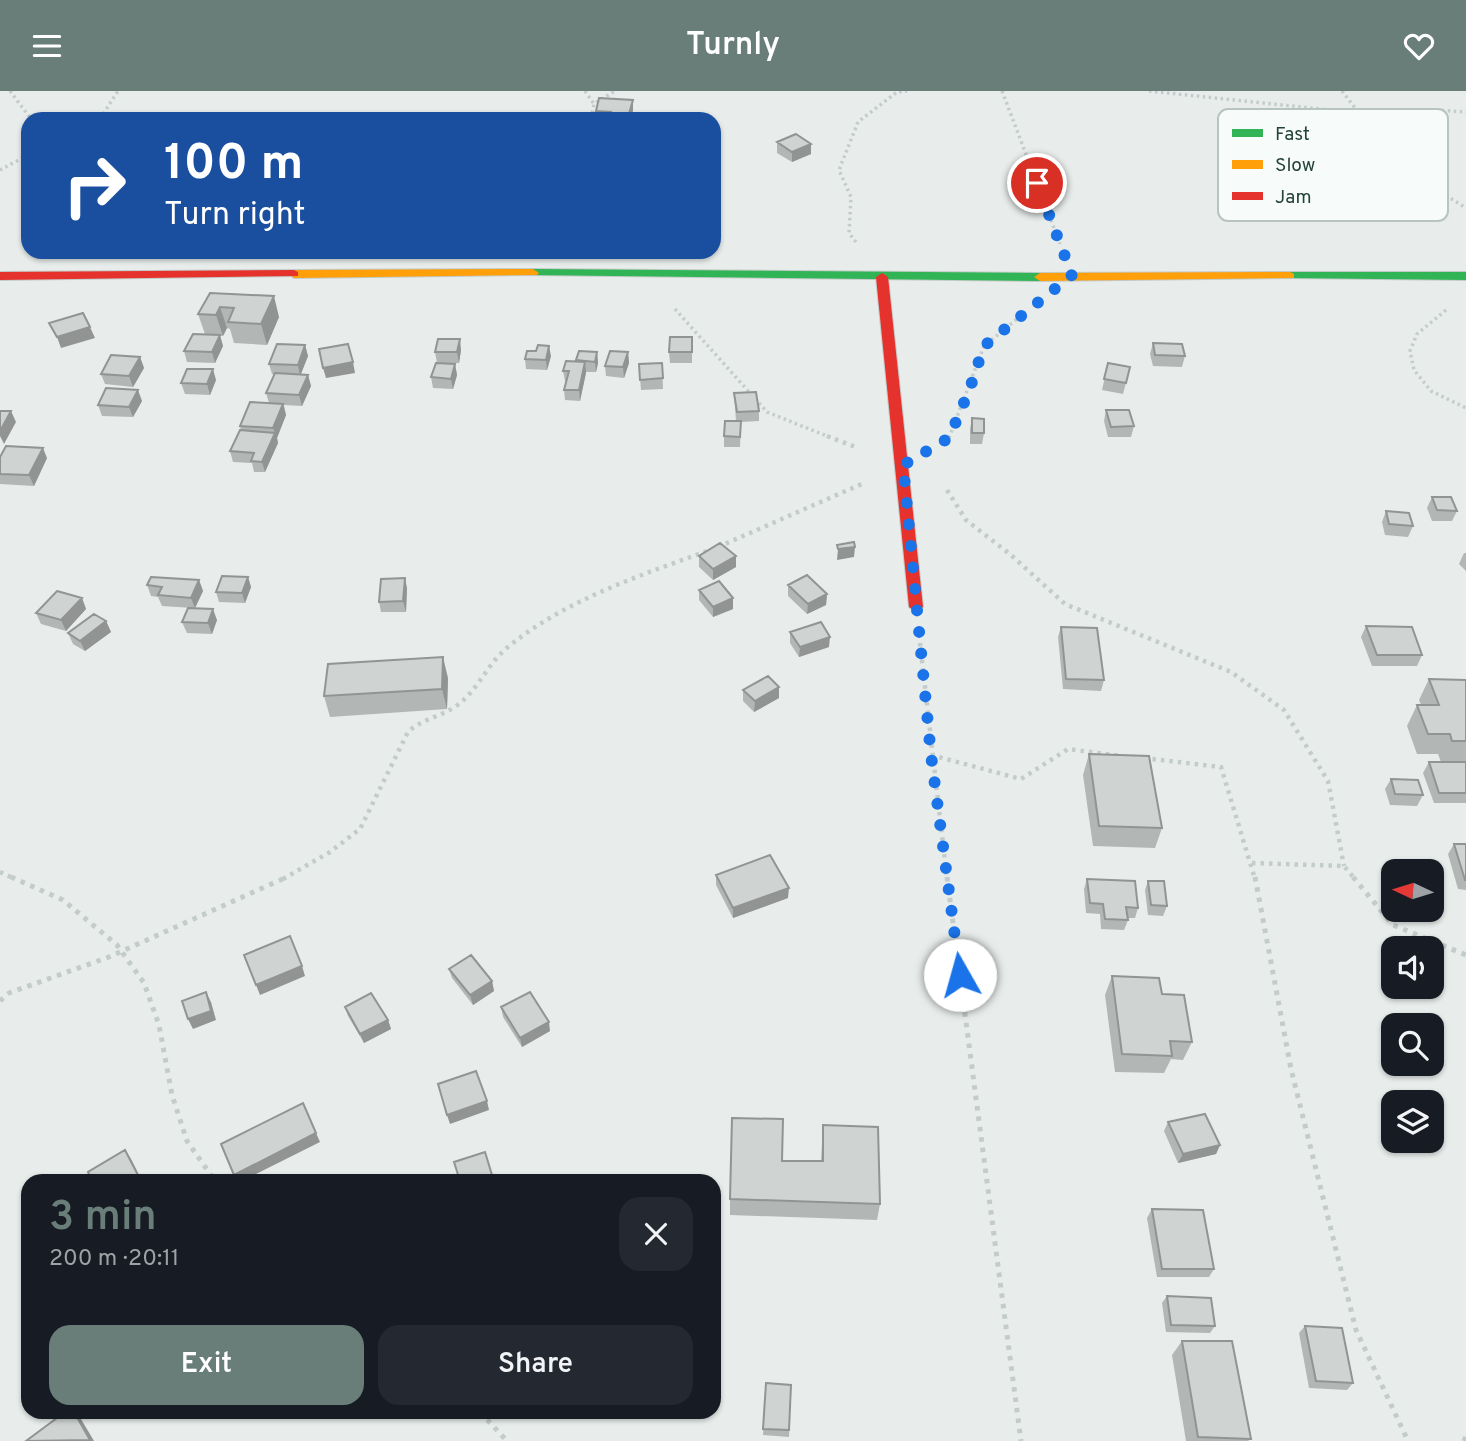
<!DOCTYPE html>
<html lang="en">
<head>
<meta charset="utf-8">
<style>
	:root { --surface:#171b24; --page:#242831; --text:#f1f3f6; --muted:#9ea1a6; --accent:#697e78 }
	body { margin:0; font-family:Overpass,sans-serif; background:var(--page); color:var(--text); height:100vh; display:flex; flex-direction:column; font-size:26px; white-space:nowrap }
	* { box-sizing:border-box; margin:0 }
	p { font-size:23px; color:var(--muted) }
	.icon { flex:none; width:38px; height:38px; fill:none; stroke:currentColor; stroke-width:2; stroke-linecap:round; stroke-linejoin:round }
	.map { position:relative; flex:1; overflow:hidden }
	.details { position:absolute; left:21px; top:1083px; width:700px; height:245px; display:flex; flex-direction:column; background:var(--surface); border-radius:21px; box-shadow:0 2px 5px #0004 }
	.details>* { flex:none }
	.banner { position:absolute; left:21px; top:21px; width:700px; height:147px; border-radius:21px; box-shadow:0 2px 5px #0004; background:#1a4fa0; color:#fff; overflow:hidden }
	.needle { width:46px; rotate:274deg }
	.controls { position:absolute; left:1381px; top:768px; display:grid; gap:14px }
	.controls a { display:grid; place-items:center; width:63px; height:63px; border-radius:14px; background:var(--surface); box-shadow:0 2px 5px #0004; font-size:35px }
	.pin { position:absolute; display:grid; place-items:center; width:60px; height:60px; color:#fff; margin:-30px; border:4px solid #fff; border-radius:50%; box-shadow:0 2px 7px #0007 }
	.me { position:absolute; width:77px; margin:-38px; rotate:353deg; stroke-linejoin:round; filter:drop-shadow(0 0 5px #0008) }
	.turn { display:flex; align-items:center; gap:24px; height:147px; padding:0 28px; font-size:32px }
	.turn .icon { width:91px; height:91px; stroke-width:2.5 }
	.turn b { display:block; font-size:49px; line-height:60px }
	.round { display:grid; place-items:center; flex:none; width:74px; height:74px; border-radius:21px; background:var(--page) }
	.overview { display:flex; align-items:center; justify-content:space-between; height:119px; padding:0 28px }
	h1 { font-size:42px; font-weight:600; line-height:52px; color:var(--accent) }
	.primary-button { display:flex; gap:14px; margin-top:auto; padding:14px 28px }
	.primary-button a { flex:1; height:80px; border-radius:21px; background:var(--accent); color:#fff; font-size:28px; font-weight:600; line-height:80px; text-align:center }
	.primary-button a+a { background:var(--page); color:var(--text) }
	header { display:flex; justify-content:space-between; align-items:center; height:91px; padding:0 28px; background:var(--accent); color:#fff; font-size:32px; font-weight:600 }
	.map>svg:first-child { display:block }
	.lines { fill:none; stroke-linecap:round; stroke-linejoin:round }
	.fast-casing { stroke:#c3cbc8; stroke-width:2 }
	.slow-casing { stroke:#c3cbc8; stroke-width:2 }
	.jam-casing { stroke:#c3cbc8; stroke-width:2 }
	.path-far2 { stroke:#c3ccca; stroke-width:3.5; stroke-dasharray:2.5 3.5; stroke-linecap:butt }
	.path-far1 { stroke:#c3ccca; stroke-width:4.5; stroke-dasharray:3.5 5; stroke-linecap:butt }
	.path { stroke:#c3ccca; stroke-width:5; stroke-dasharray:4.5 6; stroke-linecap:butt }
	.fast { fill:#30b455; fill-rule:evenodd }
	.slow { fill:#ff9f0a; fill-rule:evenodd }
	.jam { fill:#e5322d; fill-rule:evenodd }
	.wall { fill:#b2b6b5 }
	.shaded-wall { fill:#919493 }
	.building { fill:#cfd4d2; stroke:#919493; stroke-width:2 }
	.route { stroke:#1a73e8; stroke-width:12; stroke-dasharray:0 21.6 }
	.key { fill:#f7fbf9; stroke:#b8c4c0; stroke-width:2 }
	.key-label { font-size:19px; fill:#24423a }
</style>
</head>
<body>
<header><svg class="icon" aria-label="menu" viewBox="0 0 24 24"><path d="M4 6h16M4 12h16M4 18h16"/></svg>Turnly<svg class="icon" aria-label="heart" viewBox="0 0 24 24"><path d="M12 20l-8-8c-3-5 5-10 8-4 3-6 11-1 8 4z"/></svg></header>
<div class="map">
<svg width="1466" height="1350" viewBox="0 0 1466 1350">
	<rect width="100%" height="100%" fill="#e8edeb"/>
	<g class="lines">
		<defs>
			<path id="fast" d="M533 178 1040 182 1046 186 1040 190 529 184 527 182Z
				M1290 181H1466V189L1286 187V183Z"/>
			<path id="slow" d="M533 178 539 182 537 184 294 187 288 183 294 179Z
				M1290 181 1294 183V187L1040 190 1034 186 1040 182Z"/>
			<path id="jam" d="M294 179 298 181V185L0 189V181Z
				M882 182 888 186 923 516 916 521 909 516 876 186Z"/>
		</defs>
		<!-- fast casing -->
		<use href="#fast" class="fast-casing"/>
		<!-- slow casing -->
		<use href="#slow" class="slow-casing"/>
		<!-- jam casing -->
		<use href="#jam" class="jam-casing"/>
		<!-- path-far2 -->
		<path class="path-far2" d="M10 0 31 28
			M585 0 594 13
			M1002 0 1060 153
			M1149 0 1359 22 1434 19 1466 21
			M1342 0 1359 22 1354 30C1385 68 1425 91 1466 117
			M100 28 118 0
			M591 28 594 13 615 0
			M0 79 28 64
			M856 151 849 142 851 106 839 79 858 31 897 1 907 0
			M675 218 767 321 832 347
			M1446 219 1417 243 1410 260 1414 279 1431 300 1466 317
			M949 347 984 255 1028 219"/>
		<!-- path-far1 -->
		<path class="path-far1" d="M827 345 858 357
			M940 353 950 345
			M947 399 966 429 1011 464 1065 513 1231 581 1284 619 1328 690 1344 775
			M718 456 864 392
			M920 552 947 788
			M931 664 1021 688 1068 658 1121 665
			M1144 667 1221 676 1255 788
			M1252 772 1344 775 1355 788
			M0 781 15 788
			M283 788 330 761 360 738 408 641C423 627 444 625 459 613 479 597 488 572 508 556 565 509 641 484 710 459"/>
		<!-- path -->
		<path class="path" d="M11 786 63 809 117 854 144 892 159 934 172 1004 187 1050 215 1090
			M947 786 1021 1350
			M1255 786 1291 978 1356 1239 1408 1350
			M1353 786 1393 834 1466 864
			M0 910 9 902 109 866 287 786
			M480 1321 507 1350
			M1464 1350 1466 1345"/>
		<!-- fast -->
		<use href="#fast" class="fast"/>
		<!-- slow -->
		<use href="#slow" class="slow"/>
		<!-- jam -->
		<use href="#jam" class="jam"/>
	</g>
	<!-- wall -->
	<path class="wall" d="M633 19 631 28H596V20Z
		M1312 50 1340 65 1337 76 1320 77 1309 60Z
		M777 51 811 53V63L792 71 777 62Z
		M1276 75 1298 91 1283 94 1273 86Z
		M1354 101 1391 104 1387 114 1368 122 1351 111Z
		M210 202 279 226 267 254 234 252 230 238 227 237 223 245H220L223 255 215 272 187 271 184 260 205 243 198 223Z
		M692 246V272H670L669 261Z
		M1153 252 1185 265 1182 276 1153 275 1150 263Z
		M305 254 308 265 301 283 308 284 311 295 302 315 284 314 286 324 277 347 278 352 265 381H254L252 372 233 371 230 360 241 339 240 335 269 312 266 302 274 284 272 283 269 273Z
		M461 259 459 272H437L435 261Z
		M597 261 598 272 596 281H586L580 310 565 309 564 299 566 290H565L563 280 576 271V269Z
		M628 261 629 272 624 287 606 285 605 275Z
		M551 265 547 279 526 278 525 268Z
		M140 266 144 277 133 296 105 293 101 283Z
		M662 272 663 298 641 299 639 273Z
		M1108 272 1130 276 1123 303 1102 299Z
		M455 273 457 284 453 298 433 297 431 286Z
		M216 289 210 304 185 303 181 292Z
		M734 302 759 320V330L741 331 740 356H724V345L736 330Z
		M142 310 133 326 102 325 98 314Z
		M1106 319 1134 335 1131 346H1108L1104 330Z
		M972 327 984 342 982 353H970V338Z
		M0 366 47 367 34 395 0 393Z
		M1432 406 1457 420 1452 430H1432L1427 417Z
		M1386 420 1413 435 1408 446 1385 444 1382 431Z
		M1464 462H1466V480L1459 473Z
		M699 465H736V476L713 489 699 476Z
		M248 486 251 496 245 512 219 511 216 501Z
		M199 489 203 500 195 517 217 529 212 543 187 542 182 531 193 517 162 515 158 506 151 505 147 494Z
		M788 494 827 503 826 514 807 523 788 505Z
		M407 497 406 521H381L379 511Z
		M699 499 733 518 713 526 699 509Z
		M82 507 86 518 66 540 41 533 36 522Z
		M106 530 111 541 85 560 73 553 68 542Z
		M1366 535 1422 564 1417 575H1372L1361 546Z
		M1061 536 1104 589 1101 600 1063 598 1058 546Z
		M790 541 829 556 799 566 790 552Z
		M448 587 447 618 330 626 324 605Z
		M1429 588 1466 589V671H1441L1438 663H1417L1407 635 1417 614H1421L1419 609Z
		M779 596V607L754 621 743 610V599Z
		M1089 663 1162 737 1155 757 1093 755 1083 684Z
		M1429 671H1466V712H1434L1423 682Z
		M1391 688 1423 704 1417 715 1390 714 1385 698Z
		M1454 753H1466V799L1458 798 1448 763Z
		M716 784 788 807 733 827 716 794Z
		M1087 788 1138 817 1135 827H1127L1128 829 1124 839 1101 838 1100 823 1086 822 1084 798Z
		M1148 790 1167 815 1163 825 1148 824 1145 799Z
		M449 878 492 890 494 900 473 914 452 887Z
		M1112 885 1162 903 1192 951 1183 969 1171 968 1164 982 1115 981 1105 904Z
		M345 916 388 929 391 938 364 952 348 925Z
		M501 916 550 940 522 956 503 926Z
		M1168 1031 1220 1054 1216 1063 1178 1072 1164 1040Z
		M823 1034 880 1113 877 1129 730 1124V1108L782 1070H821Z
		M1152 1118 1214 1178 1209 1186H1157L1147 1127Z
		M1167 1205 1215 1235 1210 1242 1166 1241 1162 1212Z
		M1305 1235 1353 1292 1347 1299 1309 1297 1299 1242Z
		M1182 1250 1251 1348 1248 1350H1186L1172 1264Z
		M766 1292 791 1294 789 1346 763 1344Z"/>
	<!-- shaded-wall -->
	<path class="shaded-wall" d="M633 9V19L631 28H628Z
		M811 53V63L792 71V61Z
		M1301 80 1298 91 1283 94 1286 84Z
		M1391 104 1387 114 1368 122 1371 111Z
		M274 205 279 226 267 254 261 233Z
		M220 216 227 237 223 245 216 224Z
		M90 236 95 247 61 257 57 246Z
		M220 244 223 255 215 272 212 261Z
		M460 248 461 259 459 272 457 261Z
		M305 254 308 265 300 285 298 274Z
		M549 255 551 265 547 279 546 269Z
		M597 261 598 272 596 281 595 271Z
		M628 261 629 272 624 287 623 276Z
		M140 266 144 277 133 296 129 285Z
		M353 271 355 282 326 287 323 277Z
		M585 271 586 282 580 310 579 299Z
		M455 273 457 284 453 298 451 288Z
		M213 278 216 289 210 304 207 293Z
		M308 284 311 295 302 315 299 304Z
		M138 299 142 310 133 326 129 316Z
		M283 313 286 324 277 347 278 352 265 381 262 371 275 342 273 337Z
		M11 320 16 331 4 353 0 345V340Z
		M43 357 47 367 34 395 29 384Z
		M855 456 854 466 837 469 838 458Z
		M736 465V476L713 489V478Z
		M248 486 251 496 245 512 242 502Z
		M405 487 407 497 406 521 403 510Z
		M199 489 203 500 195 517 191 507Z
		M827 503 826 514 807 523 808 513Z
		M82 507 86 518 66 540 61 529Z
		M733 507V518L713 526V516Z
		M213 518 217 529 212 543 208 532Z
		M106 530 111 541 85 560 80 550Z
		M830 546 829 556 799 566 800 556Z
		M443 566 448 587 447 618 442 598Z
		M779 596V607L754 621 755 610Z
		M789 797 788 807 733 827V817Z
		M302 875 305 885 260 904 256 894Z
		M492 890 494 900 473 914 470 904Z
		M206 901 211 911 216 929 193 938 188 928Z
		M388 929 391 938 364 952 360 943Z
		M549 931 550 940 522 956 520 947Z
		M487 1010 489 1019 450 1033 447 1024Z
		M303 1012 320 1051 242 1090H237L234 1084Z
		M1220 1054 1216 1063 1178 1072 1183 1063Z
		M125 1059 131 1068 142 1090H141Z
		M492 1084 494 1090H475Z
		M74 1321H76L78 1323 94 1350H89Z"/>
	<!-- building -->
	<path class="building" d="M599 7 633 9 628 26H610L611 21 596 20Z
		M796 43 811 53 792 61 777 51Z
		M210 202 274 205 261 233 228 231 234 217 220 216 216 224 198 223Z
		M83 222 90 236 57 246 49 232Z
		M193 243 220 244 212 261 184 260Z
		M670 246H692V261H669Z
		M438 248H460L457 261H435Z
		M1153 252 1182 253 1185 265 1155 264Z
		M277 253 305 254 298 274 269 273Z
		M348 253 353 271 323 277 319 258Z
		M538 254 549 255 546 269 525 268 527 260H536Z
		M579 260 597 261 595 271 576 269Z
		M610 260 628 261 623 276 605 275Z
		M111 264 140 266 129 285 101 283Z
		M566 270 585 271 579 299H564L569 280H563Z
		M436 272 455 273 451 288 431 286Z
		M662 272 663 287 640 289 639 273Z
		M1108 272 1130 276 1126 292 1104 288Z
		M187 278H213L207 293 181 292Z
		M275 282 308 284 299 304 266 302Z
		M106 297 138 299 129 316 98 314Z
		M756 301 759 320 737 321 734 302Z
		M250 311 283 313 273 337 240 335Z
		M1106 319H1129L1134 335 1111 336Z
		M0 320H11L0 340Z
		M972 327 984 328V342H972Z
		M725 330H741L740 346 724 345Z
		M240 339 275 342 262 371 251 370 254 362 230 360Z
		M6 355 43 357 29 384 0 383V366Z
		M1432 406H1451L1457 420 1437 419Z
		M1386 420 1409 422 1413 435 1389 433Z
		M854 451 855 456 838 458 837 454Z
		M720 452 736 465 713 478 699 465Z
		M807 484 827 503 808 513 788 494Z
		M222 485 248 486 242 502 216 501Z
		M151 486 199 489 191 507 158 504 162 496 147 494Z
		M405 487 403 510 379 511 381 488Z
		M719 490 733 507 713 516 699 499Z
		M57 500 82 507 61 529 36 522Z
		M188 517 213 518 208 532 182 531Z
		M94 523 106 530 80 550 68 542Z
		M821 531 830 546 800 556 790 541Z
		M1366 535 1412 536 1422 564H1377Z
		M1061 536 1097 537 1104 589 1066 588Z
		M443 566 442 598 324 605 328 573Z
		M768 585 779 596 755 610 743 599Z
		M1429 588 1466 589V650H1452L1450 643H1428L1417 614H1439Z
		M1089 663 1149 665 1162 737 1099 735Z
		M1429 671H1466V702H1439Z
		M1391 688 1418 689 1423 704 1395 703Z
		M1454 753H1466V789H1465Z
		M770 764 789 797 733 817 716 784Z
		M1087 788 1135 790 1138 817 1126 816 1128 829 1105 828 1103 813 1090 812Z
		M1148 790H1164L1167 815 1151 814Z
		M290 845 302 875 256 894 244 864Z
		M471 864 492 890 470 904 449 878Z
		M1112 885 1159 887 1162 903 1184 904 1192 951 1170 950 1172 965 1122 963Z
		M206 901 211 920 188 928 182 910Z
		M530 901 549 931 520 947 501 916Z
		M371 902 388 929 360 943 345 916Z
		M476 980 487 1010 447 1024 438 993Z
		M303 1012 316 1042 234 1084 221 1053Z
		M1205 1023 1220 1054 1183 1063 1168 1031Z
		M732 1027 783 1028 782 1070H823V1034L878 1036 880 1113 730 1108Z
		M125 1059 141 1090H92L88 1081Z
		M485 1061 492 1084 475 1090H460L454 1071Z
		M1152 1118 1203 1119 1214 1178H1162Z
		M1167 1205 1211 1207 1215 1235 1171 1234Z
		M1305 1235 1342 1237 1353 1292 1316 1290Z
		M1182 1250H1232L1251 1348 1198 1346Z
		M766 1292 791 1294 789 1339 763 1338Z
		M65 1321H74L90 1349 26 1350Z"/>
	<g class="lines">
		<!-- route -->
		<path class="route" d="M960 884 931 664 903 374 949 347 969 300 984 255 1072 184 1037 92"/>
	</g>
	<!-- legend -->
	<rect x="1218" y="18" width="230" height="112" rx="10" class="key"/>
	<rect x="1232" y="38" width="31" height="8" fill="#30b455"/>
	<rect x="1232" y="69" width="31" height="9" fill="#ff9f0a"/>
	<rect x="1232" y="101" width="31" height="8" fill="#e5322d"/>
	<g class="key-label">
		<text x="1275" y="49">Fast</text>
		<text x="1275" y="80">Slow</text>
		<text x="1275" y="112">Jam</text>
	</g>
</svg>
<div class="controls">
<a><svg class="needle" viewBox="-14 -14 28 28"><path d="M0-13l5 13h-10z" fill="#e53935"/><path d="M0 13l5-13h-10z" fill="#9ea1a6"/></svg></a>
<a><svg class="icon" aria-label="sound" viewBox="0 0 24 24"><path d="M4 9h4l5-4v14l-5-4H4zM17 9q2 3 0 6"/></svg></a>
<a><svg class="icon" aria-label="search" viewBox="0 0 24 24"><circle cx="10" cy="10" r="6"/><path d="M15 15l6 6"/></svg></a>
<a><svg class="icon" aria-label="layers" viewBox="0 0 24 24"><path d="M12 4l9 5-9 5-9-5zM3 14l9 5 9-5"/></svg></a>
</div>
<div class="pin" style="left:1037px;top:92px;background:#d93025"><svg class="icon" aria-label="arrive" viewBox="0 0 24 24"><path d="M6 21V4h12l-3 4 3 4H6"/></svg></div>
<svg class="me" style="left:960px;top:884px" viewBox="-20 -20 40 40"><circle r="19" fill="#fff"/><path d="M0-13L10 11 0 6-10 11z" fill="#1a73e8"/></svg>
<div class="banner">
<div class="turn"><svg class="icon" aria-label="right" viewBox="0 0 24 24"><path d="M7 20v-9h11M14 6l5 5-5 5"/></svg><div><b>100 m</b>Turn right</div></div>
</div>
<section class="details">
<div class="overview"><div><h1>3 min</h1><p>200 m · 20:11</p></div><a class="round"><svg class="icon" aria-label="close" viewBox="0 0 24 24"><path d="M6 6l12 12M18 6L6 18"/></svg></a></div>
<div class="primary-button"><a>Exit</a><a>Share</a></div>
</section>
</div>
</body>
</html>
